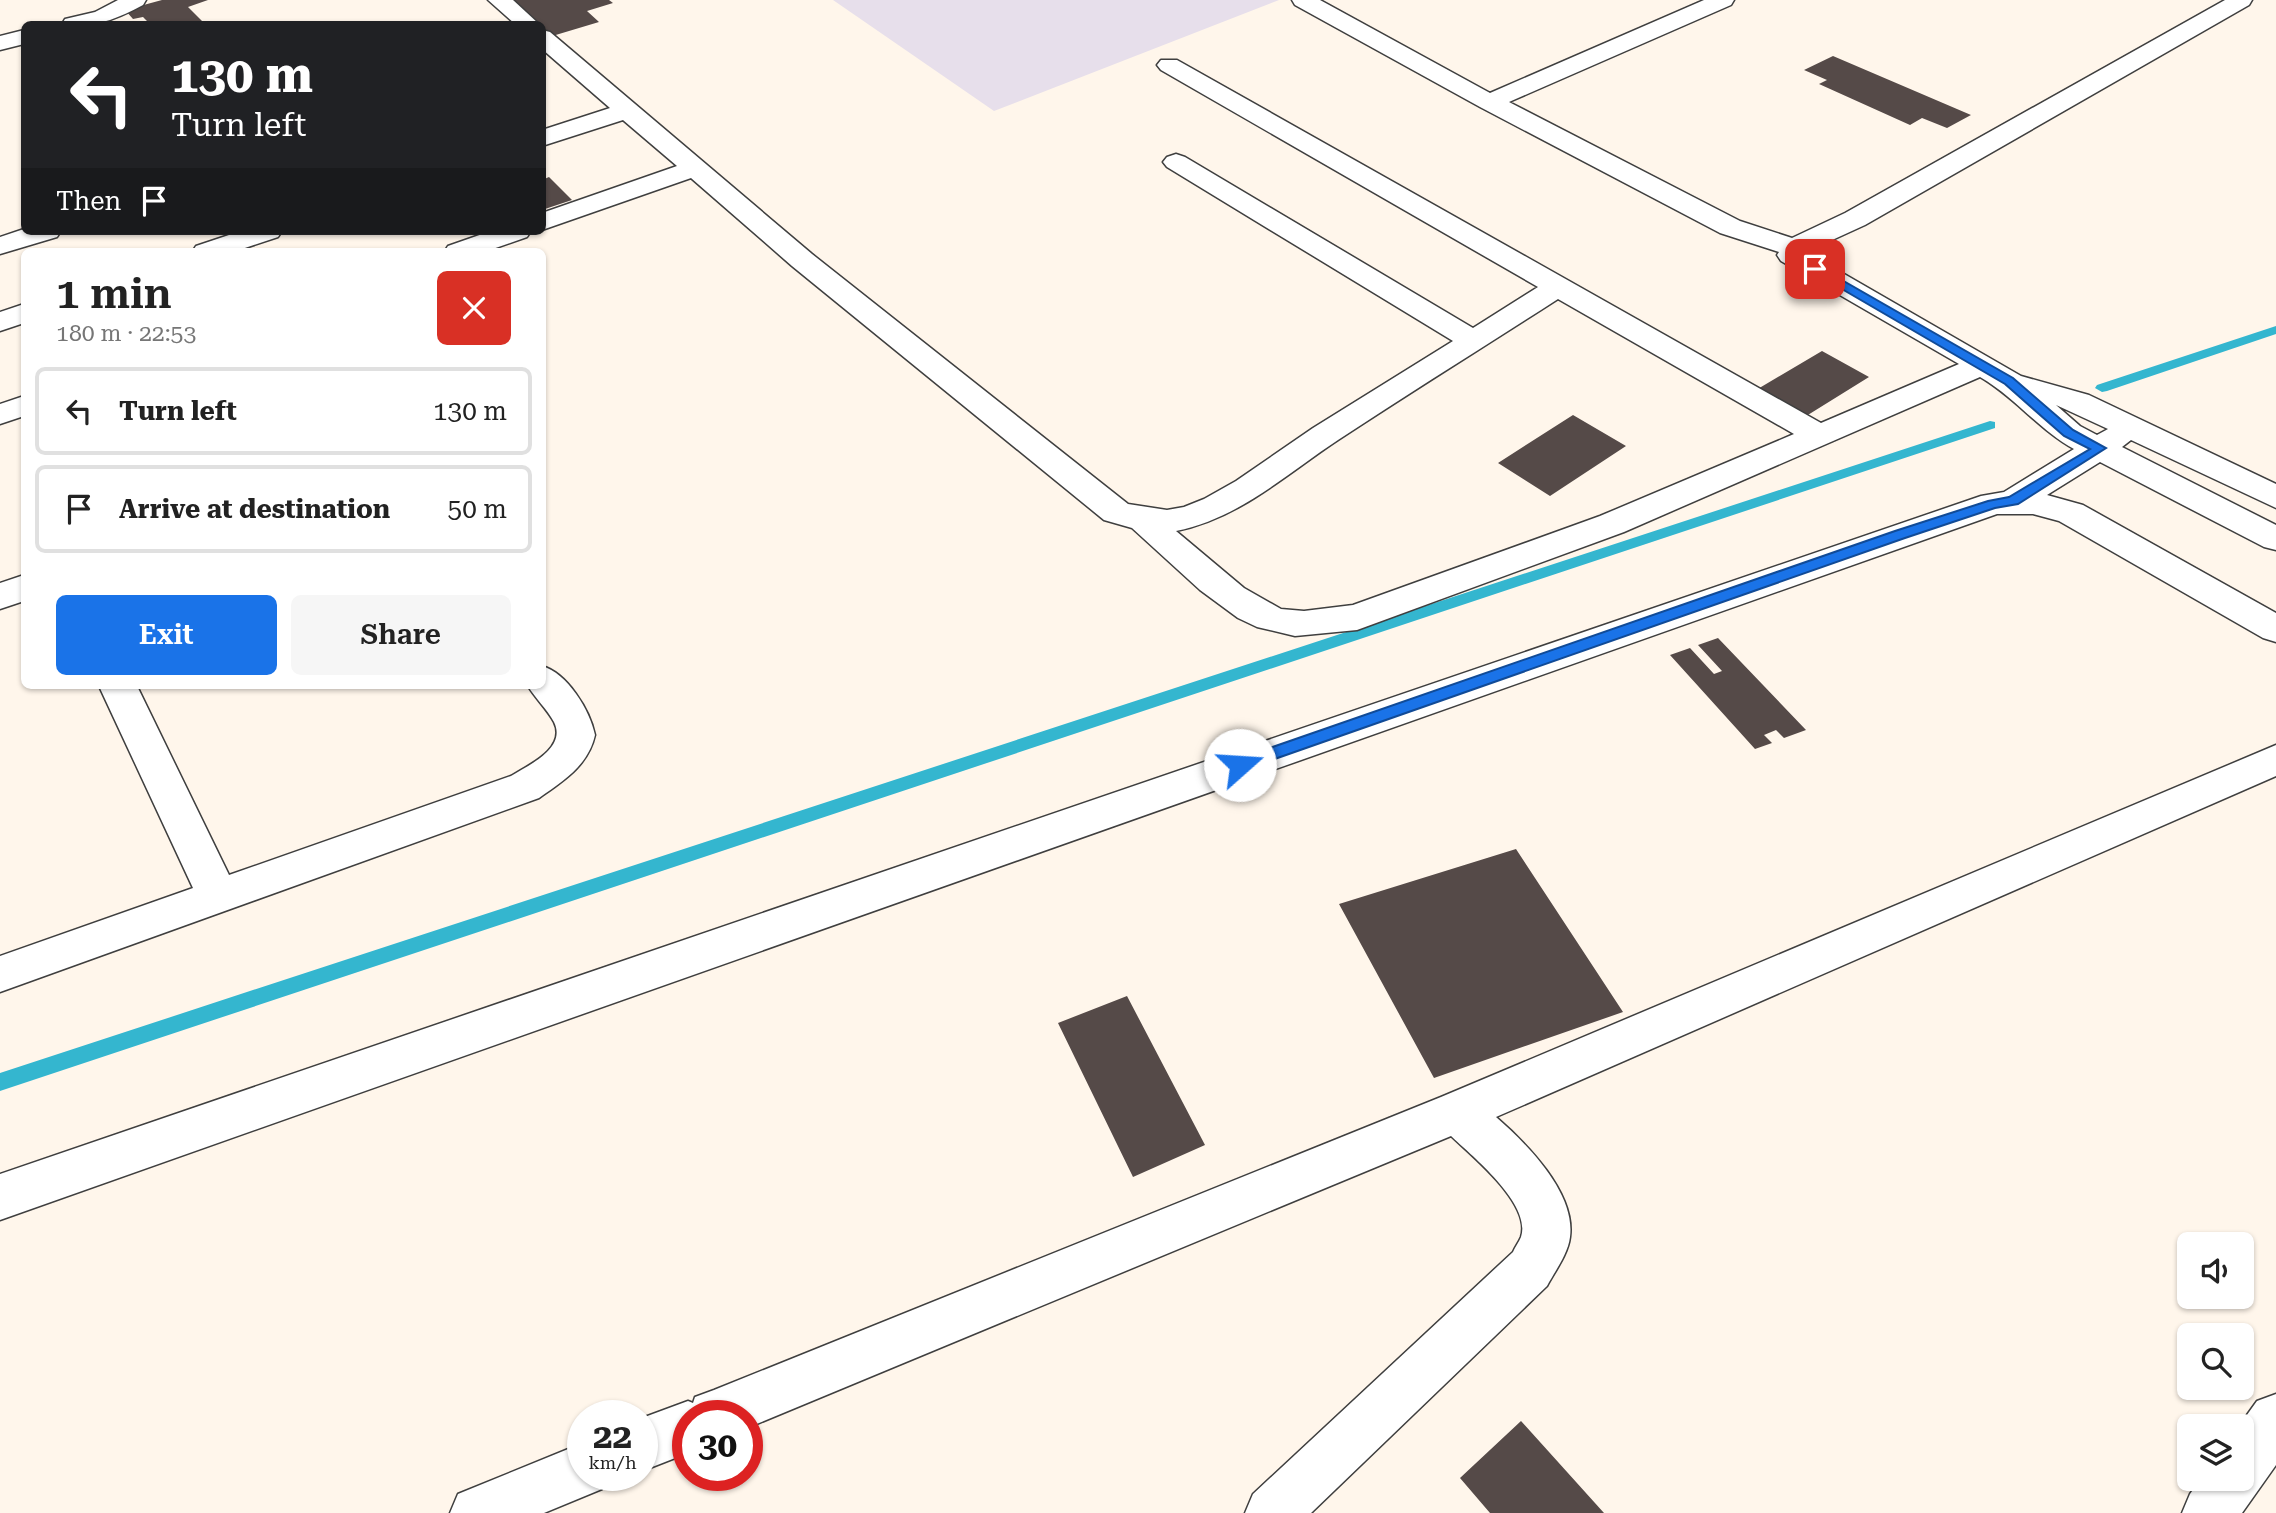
<!DOCTYPE html>
<html lang="en">
<head>
<meta charset="utf-8">
<style>
	:root { --surface:#fff; --page:#f6f6f6; --text:#222; --muted:#767676; --line:#e0e0e0; --accent:#1a73e8 }
	body { margin:0; font-family:"Roboto Serif",serif; background:var(--page); color:var(--text); height:100vh; display:flex; flex-direction:column; font-size:26px; white-space:nowrap }
	* { box-sizing:border-box; margin:0 }
	p { font-size:23px; color:var(--muted) }
	.icon { flex:none; width:38px; height:38px; fill:none; stroke:currentColor; stroke-width:2; stroke-linecap:round; stroke-linejoin:round }
	.map { position:relative; flex:1; overflow:hidden }
	.panel { position:absolute; left:21px; top:248px; width:525px; height:441px; display:flex; flex-direction:column; background:var(--surface); border-radius:10px; box-shadow:0 2px 5px #0004 }
	.panel>* { flex:none }
	.top-card { position:absolute; left:21px; top:21px; width:525px; height:214px; border-radius:10px; box-shadow:0 2px 5px #0004; background:#202124; color:#fff; overflow:hidden }
	.tools { position:absolute; left:2177px; top:1232px; display:grid; gap:14px }
	.tools a { display:grid; place-items:center; width:77px; height:77px; border-radius:10px; background:var(--surface); box-shadow:0 2px 5px #0004; font-size:35px }
	.speed { position:absolute; left:567px; top:1400px; display:flex; gap:14px; font-size:35px; font-weight:700; text-align:center }
	.speed>* { display:grid; place-content:center; width:91px; height:91px; border-radius:50%; background:var(--surface); box-shadow:0 2px 5px #0004; line-height:1 }
	.speed small { font-size:18px; font-weight:400 }
	.speed .limit { border:10px solid #d22; background:#fff; color:#111 }
	.pin { position:absolute; display:grid; place-items:center; width:60px; height:60px; color:#fff; margin:-30px; border-radius:14px; box-shadow:0 4px 10px #0006 }
	.me { position:absolute; width:77px; margin:-38px; rotate:71deg; stroke-linejoin:round; filter:drop-shadow(0 0 5px #0008) }
	.turn { display:flex; align-items:center; gap:24px; height:147px; padding:0 35px; font-size:32px }
	.turn .icon { width:91px; height:91px; stroke-width:2.5 }
	.turn b { display:block; font-size:49px; line-height:60px }
	.then { display:flex; align-items:center; height:66px; padding:0 35px; background:#0003; gap:14px; font-size:26px }
	.round { display:grid; place-items:center; flex:none; width:74px; height:74px; border-radius:10px; background:var(--page) }
	.head { display:flex; align-items:center; justify-content:space-between; height:119px; padding:0 35px }
	h1 { font-size:42px; font-weight:600; line-height:52px }
	.button { display:flex; gap:14px; margin-top:auto; padding:14px 35px }
	.button a { flex:1; height:80px; border-radius:10px; background:var(--accent); color:#fff; font-size:28px; font-weight:600; line-height:80px; text-align:center }
	.button a+a { background:var(--page); color:var(--text) }
	ul { padding:0; list-style:none }
	li { display:flex; align-items:center; gap:21px; height:88px; margin:0 14px 10px; padding:0 21px; border:4px solid var(--line); border-radius:10px }
	li div { flex:1 }
	li b { display:block; font-size:26px }
	li em { font-style:normal }
	.map>svg:first-child { display:block }
	.industrial { fill:#e7dfeb }
	.lines { fill:none; stroke-linecap:round; stroke-linejoin:round }
	.stream { fill:#34b6cf; fill-rule:evenodd }
	.building { fill:#554a48 }
	.minor-casing { stroke:#3f3f3f; stroke-width:3 }
	.minor { fill:#fff; fill-rule:evenodd }
	.route { fill:#1a73e8; stroke:#114b97; stroke-width:2 }
</style>
</head>
<body>
<div class="map">
<svg width="2276" height="1513" viewBox="0 0 2276 1513">
	<rect width="100%" height="100%" fill="#fff6eb"/>
	<!-- industrial -->
	<path class="industrial" d="M833 0H1279L994 111Z"/>
	<g class="lines">
		<!-- stream -->
		<path class="stream" d="M2276 326V334L2107 391 2102 392 2095 388 2097 385Z
			M1990 421 1995 422V428L0 1091V1073Z"/>
	</g>
	<!-- building -->
	<path class="building" d="M162 0H208L188 7 205 24H150L143 17 133 19 125 10Z
		M507 0H609L613 3 587 11 599 22 549 37 542 31V24H535Z
		M1833 56 1971 115 1947 128 1922 118 1910 125 1819 84 1827 80 1804 70Z
		M549 177 572 200 542 210V180Z
		M1822 351 1869 377 1803 418 1756 390Z
		M1573 415 1626 446 1550 496 1498 463Z
		M1718 638 1806 730 1784 738 1776 730 1764 735 1772 743 1755 749 1670 655 1690 648 1714 674 1722 671 1698 645Z
		M1516 849 1623 1012 1434 1078 1339 904Z
		M1127 996 1205 1145 1133 1177 1058 1023Z
		M1521 1421 1604 1513H1490L1460 1478Z"/>
	<g class="lines">
		<defs>
			<path id="minor" d="M118 0H146L143 5C113 21 96 27 62 24L65 19 95 12Z
				M488 0H513L539 24H515Z
				M1292 0H1320L1490 93 1704 0H1734L1731 5 1509 102 1740 221 1792 238 1845 213 2225 0H2252L2249 5 1865 225 1806 252 2021 376 2089 395 2276 484V508L2131 440 2122 447 2276 525V550L2264 547 2100 462 2047 495 2083 505 2276 613V642L2263 638 2059 521 2033 514H1997L0 1220V1174L1981 496 2004 492 2074 449C2039 430 2015 397 1980 377L1624 532 1357 630 1295 636 1257 627 1238 618 1200 590 1132 528 1104 520 792 266 691 178 542 230V213L677 166 623 120 542 146V130L610 108 542 49V30L550 32 812 254 1128 504 1167 510 1184 507 1204 499 1236 481 1313 428 1453 341 1167 167 1163 162 1167 157 1176 154 1185 157 1473 328 1538 287 1161 70 1157 65 1161 60H1177L1821 423 1959 364 1781 261 1777 255 1779 252 1720 233 1480 107 1295 5ZM1558 299 1794 434 1600 516 1353 605 1304 611 1281 609 1244 588 1176 531C1240 518 1285 475 1338 440 1411 392 1485 346 1558 299ZM2056 405 2108 429 2097 435 2080 426Z
				M24 30V44L0 50V36Z
				M24 229V231H61L57 237 0 254V237Z
				M241 231H282L278 237 233 252H192L196 246Z
				M491 231H531L527 237 484 252H444L448 246Z
				M24 304V323L0 331V312Z
				M24 396V416L0 424V404Z
				M24 575V601L0 609V583Z
				M542 666C567 673 590 710 595 735 588 766 563 781 539 798L0 992V956L193 888 99 686H137L229 875 511 776C529 765 567 748 554 722 547 709 535 698 528 686H542Z
				M2276 745V776L1496 1117C1526 1143 1576 1193 1570 1237 1568 1254 1555 1271 1547 1286L1311 1513H1245L1253 1494 1513 1252C1515 1247 1519 1242 1521 1237 1532 1204 1472 1156 1451 1136L747 1428V1416H688V1453L642 1471V1418L688 1401 693 1403 695 1397 714 1390 1441 1097Z
				M2276 1394V1465L2242 1513H2182L2190 1494 2201 1479H2242V1426H2239L2257 1401Z
				M583 1443V1475H608L602 1489 544 1513H450L458 1494Z"/>
		</defs>
		<!-- minor casing -->
		<use href="#minor" class="minor-casing"/>
		<!-- minor -->
		<use href="#minor" class="minor"/>
	</g>
	<!-- route -->
	<path class="route" d="M1811 267H1819L2013 378 2073 430 2106 448 2018 504 1995 508 1905 538 1246 769H1235L1232 765 1235 760 1895 531 1988 501 2009 497 2090 449 2064 436 2005 384 1811 271Z"/>
</svg>
<div class="tools">
<a><svg class="icon" aria-label="sound" viewBox="0 0 24 24"><path d="M4 9h4l5-4v14l-5-4H4zM17 9q2 3 0 6"/></svg></a>
<a><svg class="icon" aria-label="search" viewBox="0 0 24 24"><circle cx="10" cy="10" r="6"/><path d="M15 15l6 6"/></svg></a>
<a><svg class="icon" aria-label="layers" viewBox="0 0 24 24"><path d="M12 4l9 5-9 5-9-5zM3 14l9 5 9-5"/></svg></a>
</div>
<div class="speed"><div>22<small>km/h</small></div><div class="limit">30</div></div>
<div class="pin" style="left:1815px;top:269px;background:#d93025"><svg class="icon" aria-label="arrive" viewBox="0 0 24 24"><path d="M6 21V4h12l-3 4 3 4H6"/></svg></div>
<svg class="me" style="left:1240px;top:765px" viewBox="-20 -20 40 40"><circle r="19" fill="#fff"/><path d="M0-13L10 11 0 6-10 11z" fill="#1a73e8"/></svg>
<div class="top-card">
<div class="turn"><svg class="icon" aria-label="left" viewBox="0 0 24 24"><path d="M17 20v-9H6M10 6l-5 5 5 5"/></svg><div><b>130 m</b>Turn left</div></div>
<div class="then">Then<svg class="icon" aria-label="arrive" viewBox="0 0 24 24"><path d="M6 21V4h12l-3 4 3 4H6"/></svg></div>
</div>
<section class="panel">
<div class="head"><div><h1>1 min</h1><p>180 m · 22:53</p></div><a class="round" style="background:#d93025;color:#fff"><svg class="icon" aria-label="close" viewBox="0 0 24 24"><path d="M6 6l12 12M18 6L6 18"/></svg></a></div>
<ul>
<li><svg class="icon" aria-label="left" viewBox="0 0 24 24"><path d="M17 20v-9H6M10 6l-5 5 5 5"/></svg><div><b>Turn left</b></div><em>130 m</em></li>
<li><svg class="icon" aria-label="arrive" viewBox="0 0 24 24"><path d="M6 21V4h12l-3 4 3 4H6"/></svg><div><b>Arrive at destination</b></div><em>50 m</em></li>
</ul>
<div class="button"><a>Exit</a><a>Share</a></div>
</section>
</div>
</body>
</html>
